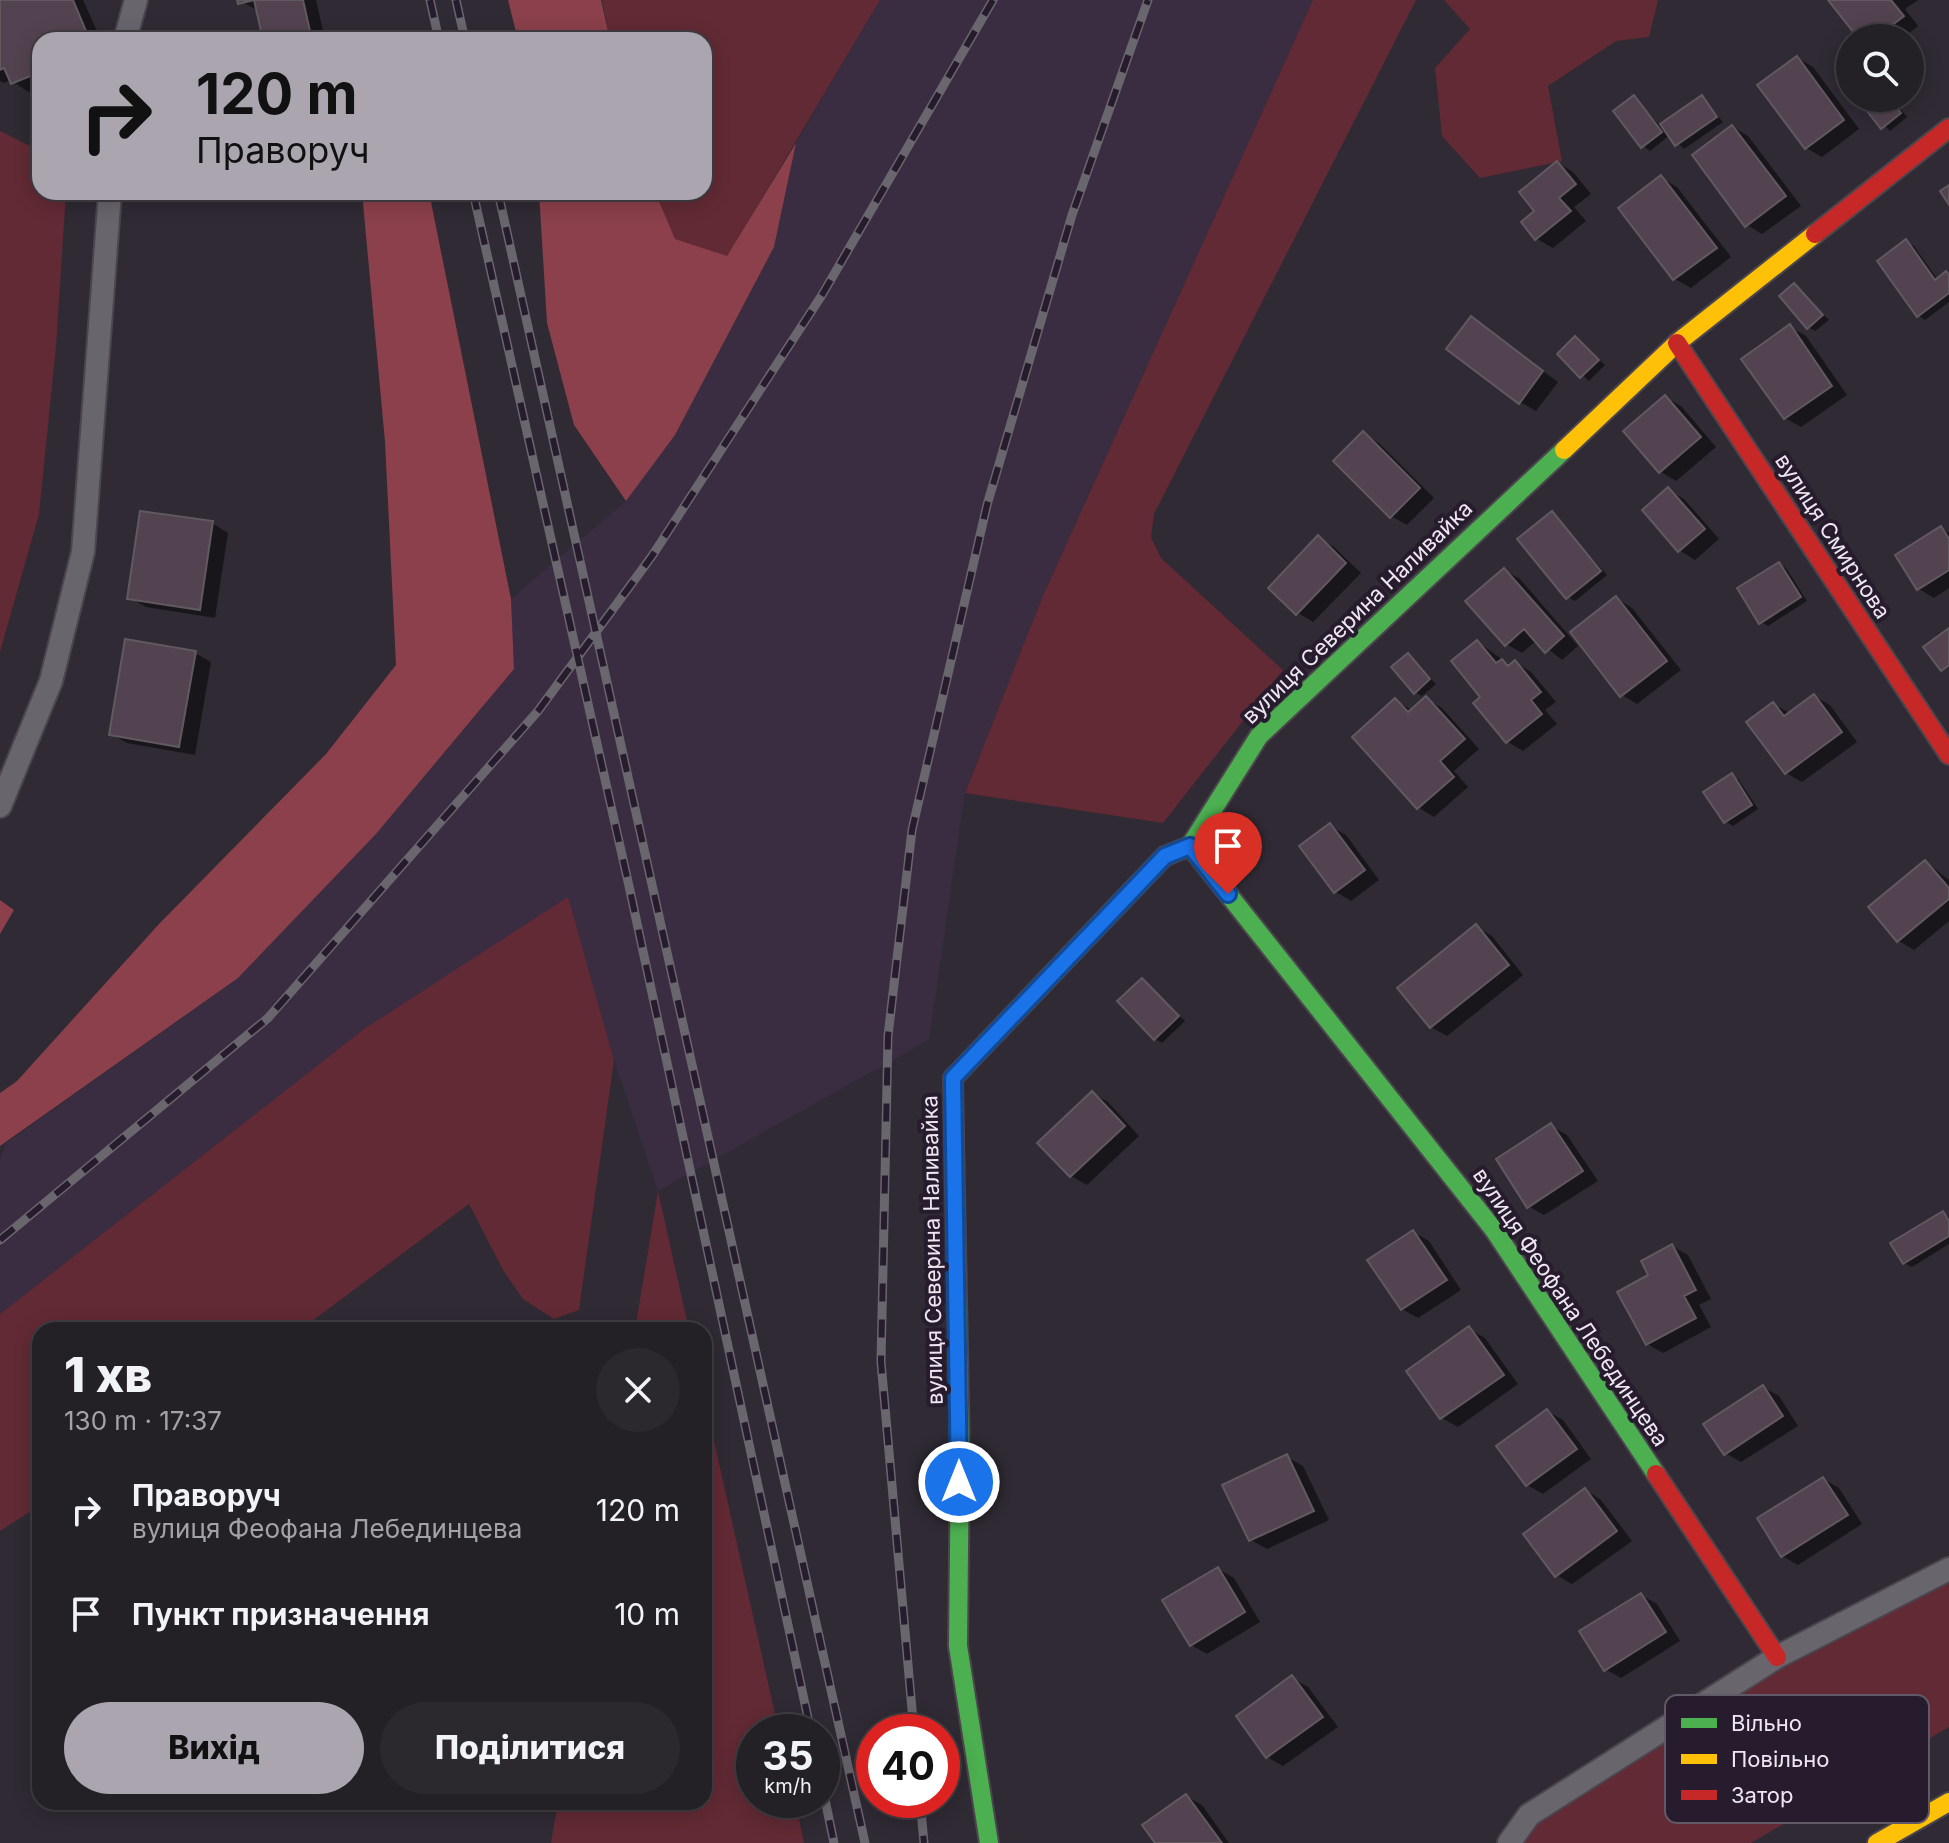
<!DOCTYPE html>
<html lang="uk">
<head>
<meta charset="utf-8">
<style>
	:root { --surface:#232026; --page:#2b282e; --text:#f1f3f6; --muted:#a3a3a7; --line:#403e43; --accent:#aba5b0 }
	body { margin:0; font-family:Inter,sans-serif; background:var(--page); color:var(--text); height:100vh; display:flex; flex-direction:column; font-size:30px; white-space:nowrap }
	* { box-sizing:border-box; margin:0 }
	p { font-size:26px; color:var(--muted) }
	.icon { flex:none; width:44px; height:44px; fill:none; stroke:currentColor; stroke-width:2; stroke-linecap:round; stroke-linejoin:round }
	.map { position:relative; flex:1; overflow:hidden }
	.panel { position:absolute; left:32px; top:1322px; width:680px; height:488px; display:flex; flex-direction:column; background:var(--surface); border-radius:24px; box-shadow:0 4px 20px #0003,0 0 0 2px var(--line) }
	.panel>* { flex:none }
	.hud { position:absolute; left:32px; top:32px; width:680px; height:168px; border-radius:24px; box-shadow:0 4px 20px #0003,0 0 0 2px var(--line); background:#aba5b0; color:#111; overflow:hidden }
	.fabs { position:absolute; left:1836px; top:24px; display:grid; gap:16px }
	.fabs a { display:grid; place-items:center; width:88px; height:88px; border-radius:50%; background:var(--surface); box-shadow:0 4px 20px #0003,0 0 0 2px var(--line); font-size:40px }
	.speed { position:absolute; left:736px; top:1714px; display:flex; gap:16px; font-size:40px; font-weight:700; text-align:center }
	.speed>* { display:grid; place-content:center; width:104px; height:104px; border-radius:50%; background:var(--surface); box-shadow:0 4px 20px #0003,0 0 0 2px var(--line); line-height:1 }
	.speed small { font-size:20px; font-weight:400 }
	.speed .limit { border:12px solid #d22; background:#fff; color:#111 }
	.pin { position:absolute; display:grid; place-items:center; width:68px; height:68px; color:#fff; margin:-82px -34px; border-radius:50% 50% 50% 0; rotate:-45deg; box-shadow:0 0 8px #0007 }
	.pin .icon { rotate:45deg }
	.me { position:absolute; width:88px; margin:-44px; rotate:0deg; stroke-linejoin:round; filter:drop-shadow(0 0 6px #0008) }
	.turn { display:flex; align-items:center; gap:28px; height:168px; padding:0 32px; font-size:36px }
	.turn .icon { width:104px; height:104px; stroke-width:2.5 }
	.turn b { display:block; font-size:56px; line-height:68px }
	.round { display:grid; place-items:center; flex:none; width:84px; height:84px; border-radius:42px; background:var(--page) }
	.head { display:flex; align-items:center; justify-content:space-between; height:136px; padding:0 32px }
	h1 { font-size:48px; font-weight:800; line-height:60px }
	.cta { display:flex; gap:16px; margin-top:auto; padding:16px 32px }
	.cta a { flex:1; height:92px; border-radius:48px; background:var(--accent); color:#111; font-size:32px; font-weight:800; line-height:92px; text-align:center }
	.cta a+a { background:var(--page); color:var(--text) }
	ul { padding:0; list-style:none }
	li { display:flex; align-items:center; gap:24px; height:104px; padding:0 32px }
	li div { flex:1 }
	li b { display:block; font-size:30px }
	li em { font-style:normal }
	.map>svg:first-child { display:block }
	.built { fill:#3a2d42 }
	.green { fill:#622a34 }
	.forest { fill:#8b404b }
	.shadow { fill:#0007 }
	.building { fill:#534350; stroke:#605960; stroke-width:2 }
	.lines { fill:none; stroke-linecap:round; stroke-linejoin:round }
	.lane-casing { stroke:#4b454e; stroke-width:26 }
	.fast-casing { stroke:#4b454e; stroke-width:22 }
	.slow-casing { stroke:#4b454e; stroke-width:22 }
	.jam-casing { stroke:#4b454e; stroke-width:22 }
	.lane { stroke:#69656c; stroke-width:22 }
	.fast { stroke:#4caf50; stroke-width:18 }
	.slow { stroke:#ffc107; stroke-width:18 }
	.jam { stroke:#c62828; stroke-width:18 }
	.rail-casing { stroke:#6a666e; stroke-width:9 }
	.rail { stroke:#261c2d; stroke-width:6; stroke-dasharray:18; stroke-linecap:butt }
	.route-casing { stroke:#114b97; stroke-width:20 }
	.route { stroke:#1a73e8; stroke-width:14 }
	.labels { text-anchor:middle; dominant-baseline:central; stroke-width:8; stroke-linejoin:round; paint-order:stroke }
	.street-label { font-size:22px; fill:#eee7f3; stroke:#261c2d }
	.key { fill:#261c2d; stroke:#625968; stroke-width:2 }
	.key-label { font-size:22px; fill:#eee7f3 }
</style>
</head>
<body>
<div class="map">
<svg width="1949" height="1843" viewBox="0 0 1949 1843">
	<rect width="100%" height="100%" fill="#2f2a33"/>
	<!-- built -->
	<path class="built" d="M880 0H1313L1042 598 965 792 929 1040 658 1191 614 1060 568 898 364 1029 0 1314V1160L6 1143 238 978 376 834 514 669 511 599 626 501 675 435 774 247 796 143Z"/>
	<!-- green -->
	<path class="green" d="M602 0H880L727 257 674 239 655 192H704V40H610Z
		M1313 0H1416L1154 514 1151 537 1161 558 1283 670 1163 823 965 793 1042 598Z
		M1444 0H1658L1649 37 1616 41 1548 86 1562 161 1480 178 1442 136 1435 68 1470 29Z
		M0 131 40 151V192H66L56 347 39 514 0 652Z
		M568 897 614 1060 579 1310 554 1319 523 1299 503 1270 469 1204 300 1330H40V1505L0 1531V1314L364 1029Z
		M658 1191 689 1330H635Z
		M704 1396 779 1732H754V1800H795L804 1843H551L558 1802H704Z
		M1949 1569V1727L1751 1843H1509L1529 1815Z"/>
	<!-- forest -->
	<path class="forest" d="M508 0H601L610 40H518Z
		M796 143 774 247 675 435 626 501 574 425 547 323 539 192H655L675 239 727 256Z
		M362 192H429L511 599 514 669 376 834 238 978 0 1146V1093L17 1081 159 924 326 754 396 665 385 442Z
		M0 900 14 910 0 934Z"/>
	<!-- shadow -->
	<path class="shadow" d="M0 0H83L101 40H40V87L28 92 11 80 4 83 0 81Z
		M239 0H316L325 40H265L258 11Z
		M1831 0H1918L1905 9 1918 26 1903 38H1860Z
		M1797 58 1813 67 1859 129 1822 157 1806 148Z
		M1634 98 1660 126 1702 98 1723 122 1684 149 1670 135 1650 151 1643 146Z
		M1859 98H1891L1907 117 1890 131Z
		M1733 127 1748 136 1801 206 1762 234 1747 225Z
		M1558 163 1573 172 1591 194 1574 207 1586 221 1553 248 1537 239 1524 222 1537 211Z
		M1661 178 1677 187 1731 257 1691 288 1675 279 1621 209Z
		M1907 242 1914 246 1938 280 1949 275V302L1925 320 1918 315Z
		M1795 285 1829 320 1815 331 1808 327Z
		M1471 319 1558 382 1536 411 1520 402Z
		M1790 327 1806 336 1847 395 1801 427 1785 418Z
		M1575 339 1605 365 1589 381 1560 354Z
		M1665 397 1681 406 1716 447 1676 481 1661 472 1626 431Z
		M1364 434 1379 443 1434 498 1407 525 1391 516Z
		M1668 490 1684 499 1719 539 1695 560 1679 550Z
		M1552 514 1607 575 1575 601 1567 597Z
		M212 523 228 533 215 618 146 607 130 598Z
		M1941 528 1949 533V588L1934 598 1919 589Z
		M1318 538 1334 547 1361 573 1313 622 1298 613Z
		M1779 564 1786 568 1807 601 1768 626 1761 622Z
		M1504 570 1520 579 1578 646 1562 660 1537 640 1522 653 1506 644Z
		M1616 598 1632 608 1681 670 1637 704 1622 695Z
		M1478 642 1511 666 1515 662 1531 672 1556 702 1545 710 1557 724 1523 751 1508 742 1483 697Z
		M195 653 211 662 195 755 127 743 111 734Z
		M1408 655 1436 684 1422 696 1415 692Z
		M1814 696 1830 705 1857 742 1802 782 1786 773 1774 704 1791 714Z
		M1427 699 1442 708 1479 749 1454 771 1468 787 1434 817 1419 808 1355 737 1395 700 1413 711Z
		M1732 775 1739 780 1758 809 1733 826 1725 821Z
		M1330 826 1346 835 1379 880 1351 901 1336 892Z
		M1926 862 1949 880V921L1914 950 1899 941 1871 907Z
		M1476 927 1492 936 1523 975 1447 1036 1431 1027Z
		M1143 980 1185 1021 1162 1043 1155 1039Z
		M1092 1093 1108 1102 1139 1136 1087 1185 1071 1176Z
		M1551 1126 1567 1135 1598 1181 1544 1215 1528 1206Z
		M1943 1213 1949 1217V1244L1912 1267 1904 1263Z
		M1413 1232 1429 1241 1461 1290 1418 1318 1402 1309Z
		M1672 1246 1688 1255 1711 1299 1699 1305 1711 1327 1663 1353 1647 1344 1651 1276Z
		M1469 1329 1485 1338 1518 1384 1458 1427 1442 1418 1409 1371Z
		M1763 1387 1779 1396 1798 1426 1741 1462 1725 1453Z
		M1547 1411 1563 1420 1591 1459 1543 1494 1527 1485Z
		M1287 1457 1303 1466 1329 1520 1267 1549 1251 1540Z
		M1823 1479 1839 1488 1862 1524 1798 1565 1782 1556Z
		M1586 1490 1601 1500 1632 1541 1572 1584 1556 1575Z
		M1218 1569 1234 1578 1260 1622 1207 1654 1191 1645Z
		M1641 1595 1657 1604 1680 1641 1621 1678 1605 1669Z
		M1292 1678 1308 1687 1338 1727 1283 1766 1267 1757Z
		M1186 1796 1202 1805 1229 1843H1157Z"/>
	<!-- building -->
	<path class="building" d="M0 0H73L86 31 65 40H40V72L11 84 4 68 0 70Z
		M237 0H303L312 40H263L254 0 238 4Z
		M1828 0H1891L1904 16 1875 38H1858Z
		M1797 56 1844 120 1805 149 1757 85Z
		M1634 95 1662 132 1641 148 1613 111Z
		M1702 95 1717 117 1675 146 1660 124Z
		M1857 98H1889L1901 113 1881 129Z
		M1732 125 1786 196 1745 227 1692 155Z
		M1557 161 1576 184 1559 198 1571 211 1535 240 1521 222 1534 211 1519 192Z
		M1661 175 1717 248 1673 280 1618 208Z
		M1949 185V205L1940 191Z
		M1906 239 1935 280 1946 271 1949 275V293L1917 317 1877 261Z
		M1794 283 1823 315 1807 329 1779 296Z
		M1471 316 1543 371 1519 404 1446 349Z
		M1790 324 1832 386 1784 419 1741 359Z
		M1575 336 1599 360 1580 378 1557 354Z
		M1665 395 1701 437 1659 473 1623 431Z
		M1363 431 1420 488 1390 518 1333 461Z
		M1668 487 1705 529 1678 552 1642 510Z
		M140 511 213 521 200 610 127 599Z
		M1552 511 1601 571 1566 599 1517 539Z
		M1941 526 1949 539V570L1917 590 1895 555Z
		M1318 535 1346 563 1296 615 1268 588Z
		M1779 562 1801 597 1759 624 1737 588Z
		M1504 568 1564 636 1545 653 1524 629 1505 646 1465 601Z
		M1616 596 1667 661 1620 697 1570 632Z
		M1949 628V665L1941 671 1923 647Z
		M125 639 196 651 179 747 109 735Z
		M1477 640 1496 663 1502 659 1508 666 1515 660 1541 692 1531 700 1542 714 1506 743 1473 703 1480 697 1451 661Z
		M1408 653 1430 679 1414 694 1391 667Z
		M1814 694 1842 732 1785 774 1746 722 1773 702 1784 716Z
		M1426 696 1465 739 1440 761 1454 777 1417 809 1352 737 1395 698 1408 712Z
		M1732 773 1752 805 1724 823 1703 792Z
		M1330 823 1365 870 1334 893 1299 846Z
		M1925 860 1949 888V899L1897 942 1868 907Z
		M1476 924 1509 965 1430 1028 1397 988Z
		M1142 978 1179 1016 1154 1040 1117 1001Z
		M1092 1091 1125 1126 1070 1177 1037 1143Z
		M1551 1123 1583 1171 1527 1208 1496 1159Z
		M1943 1211 1949 1221V1236L1903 1264 1890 1243Z
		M1413 1230 1447 1280 1401 1310 1367 1260Z
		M1672 1244 1696 1290 1684 1296 1696 1318 1646 1345 1617 1292 1648 1275 1641 1261Z
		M1469 1326 1504 1375 1440 1419 1406 1371Z
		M1763 1385 1783 1416 1724 1455 1703 1424Z
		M1547 1409 1577 1449 1526 1486 1496 1446Z
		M1287 1454 1314 1511 1249 1541 1222 1485Z
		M1823 1477 1848 1515 1781 1557 1757 1518Z
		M1585 1488 1617 1531 1555 1577 1523 1534Z
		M1218 1567 1245 1612 1190 1646 1162 1600Z
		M1641 1593 1666 1632 1604 1671 1579 1631Z
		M1292 1675 1323 1717 1266 1758 1236 1716Z
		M1186 1794 1222 1843H1155L1142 1825Z"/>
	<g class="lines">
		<defs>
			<path id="lane" d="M125 40 136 0
				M0 806 51 681 83 552 110 192
				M1509 1843 1529 1815 1777 1657 1949 1569"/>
			<path id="fast" d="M1190 846 1494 1230 1656 1474
				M1141 881 1165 856 1190 846 1259 736 1564 450
				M955 1191 960 1454 958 1646 989 1843"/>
			<path id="slow" d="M1564 450 1677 343 1815 234
				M955 1191 953 1078 1141 881
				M1877 1843 1949 1802"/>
			<path id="jam" d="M1815 234 1949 128
				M1677 343 1949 755
				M1656 1474 1777 1657"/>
		</defs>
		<!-- lane casing -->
		<use href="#lane" class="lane-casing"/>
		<!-- fast casing -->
		<use href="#fast" class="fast-casing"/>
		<!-- slow casing -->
		<use href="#slow" class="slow-casing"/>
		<!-- jam casing -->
		<use href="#jam" class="jam-casing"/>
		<!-- lane -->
		<use href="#lane" class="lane"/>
		<!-- fast -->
		<use href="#fast" class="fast"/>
		<!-- slow -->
		<use href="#slow" class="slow"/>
		<!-- jam -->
		<use href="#jam" class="jam"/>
		<defs>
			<path id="rail" d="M430 0 439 40
				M456 0 465 40
				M473 192 629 886 811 1732
				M498 192 865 1843
				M0 1240 268 1018 538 711 652 556 822 295 993 0
				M914 1732 881 1362 888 1036 912 830 987 505 1072 215 1148 0
				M822 1785 834 1843
				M920 1800 924 1843"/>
		</defs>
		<!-- rail casing -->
		<use href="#rail" class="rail-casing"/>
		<!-- rail -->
		<use href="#rail" class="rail"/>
	</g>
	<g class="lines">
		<defs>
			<path id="route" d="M959 1482 953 1078 1165 856 1190 846 1228 894"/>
		</defs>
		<!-- route casing -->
		<use href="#route" class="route-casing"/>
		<!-- route -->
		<use href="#route" class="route"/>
	</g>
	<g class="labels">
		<!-- street labels -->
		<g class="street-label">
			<text transform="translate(1833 536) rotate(57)">вулиця Смирнова</text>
			<text transform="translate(1357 612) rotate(-44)">вулиця Северина Наливайка</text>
			<text transform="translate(932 1250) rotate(-91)">вулиця Северина Наливайка</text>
			<text transform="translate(1571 1307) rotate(56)">вулиця Феофана Лебединцева</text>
		</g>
	</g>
	<!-- legend -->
	<rect x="1665" y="1695" width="264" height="128" rx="12" class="key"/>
	<rect x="1681" y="1718" width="36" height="10" fill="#4caf50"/>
	<rect x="1681" y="1754" width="36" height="10" fill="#ffc107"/>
	<rect x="1681" y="1790" width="36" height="10" fill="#c62828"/>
	<g class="key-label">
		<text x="1731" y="1731">Вільно</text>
		<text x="1731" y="1767">Повільно</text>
		<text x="1731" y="1803">Затор</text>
	</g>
</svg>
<div class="fabs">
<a><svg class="icon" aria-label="search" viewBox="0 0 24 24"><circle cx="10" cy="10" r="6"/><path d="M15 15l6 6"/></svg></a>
</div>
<div class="speed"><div>35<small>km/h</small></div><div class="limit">40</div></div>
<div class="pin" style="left:1228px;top:894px;background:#d93025"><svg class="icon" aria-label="arrive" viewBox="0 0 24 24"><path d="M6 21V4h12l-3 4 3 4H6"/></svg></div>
<svg class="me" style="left:959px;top:1482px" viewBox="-20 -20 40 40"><circle r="17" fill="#1a73e8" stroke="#fff" stroke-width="3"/><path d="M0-11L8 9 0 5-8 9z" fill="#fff"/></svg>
<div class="hud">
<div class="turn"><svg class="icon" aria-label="right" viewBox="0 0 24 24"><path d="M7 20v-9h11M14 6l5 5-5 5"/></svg><div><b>120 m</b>Праворуч</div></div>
</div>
<section class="panel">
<div class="head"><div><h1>1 хв</h1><p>130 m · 17:37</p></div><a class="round"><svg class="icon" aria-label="close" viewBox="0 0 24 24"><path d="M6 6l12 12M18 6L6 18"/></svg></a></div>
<ul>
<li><svg class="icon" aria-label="right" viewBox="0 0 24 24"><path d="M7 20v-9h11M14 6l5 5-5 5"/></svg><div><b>Праворуч</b><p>вулиця Феофана Лебединцева</p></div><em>120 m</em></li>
<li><svg class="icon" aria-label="arrive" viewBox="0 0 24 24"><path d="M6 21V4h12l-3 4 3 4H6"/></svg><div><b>Пункт призначення</b></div><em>10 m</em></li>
</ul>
<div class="cta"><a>Вихід</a><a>Поділитися</a></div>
</section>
</div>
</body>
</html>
